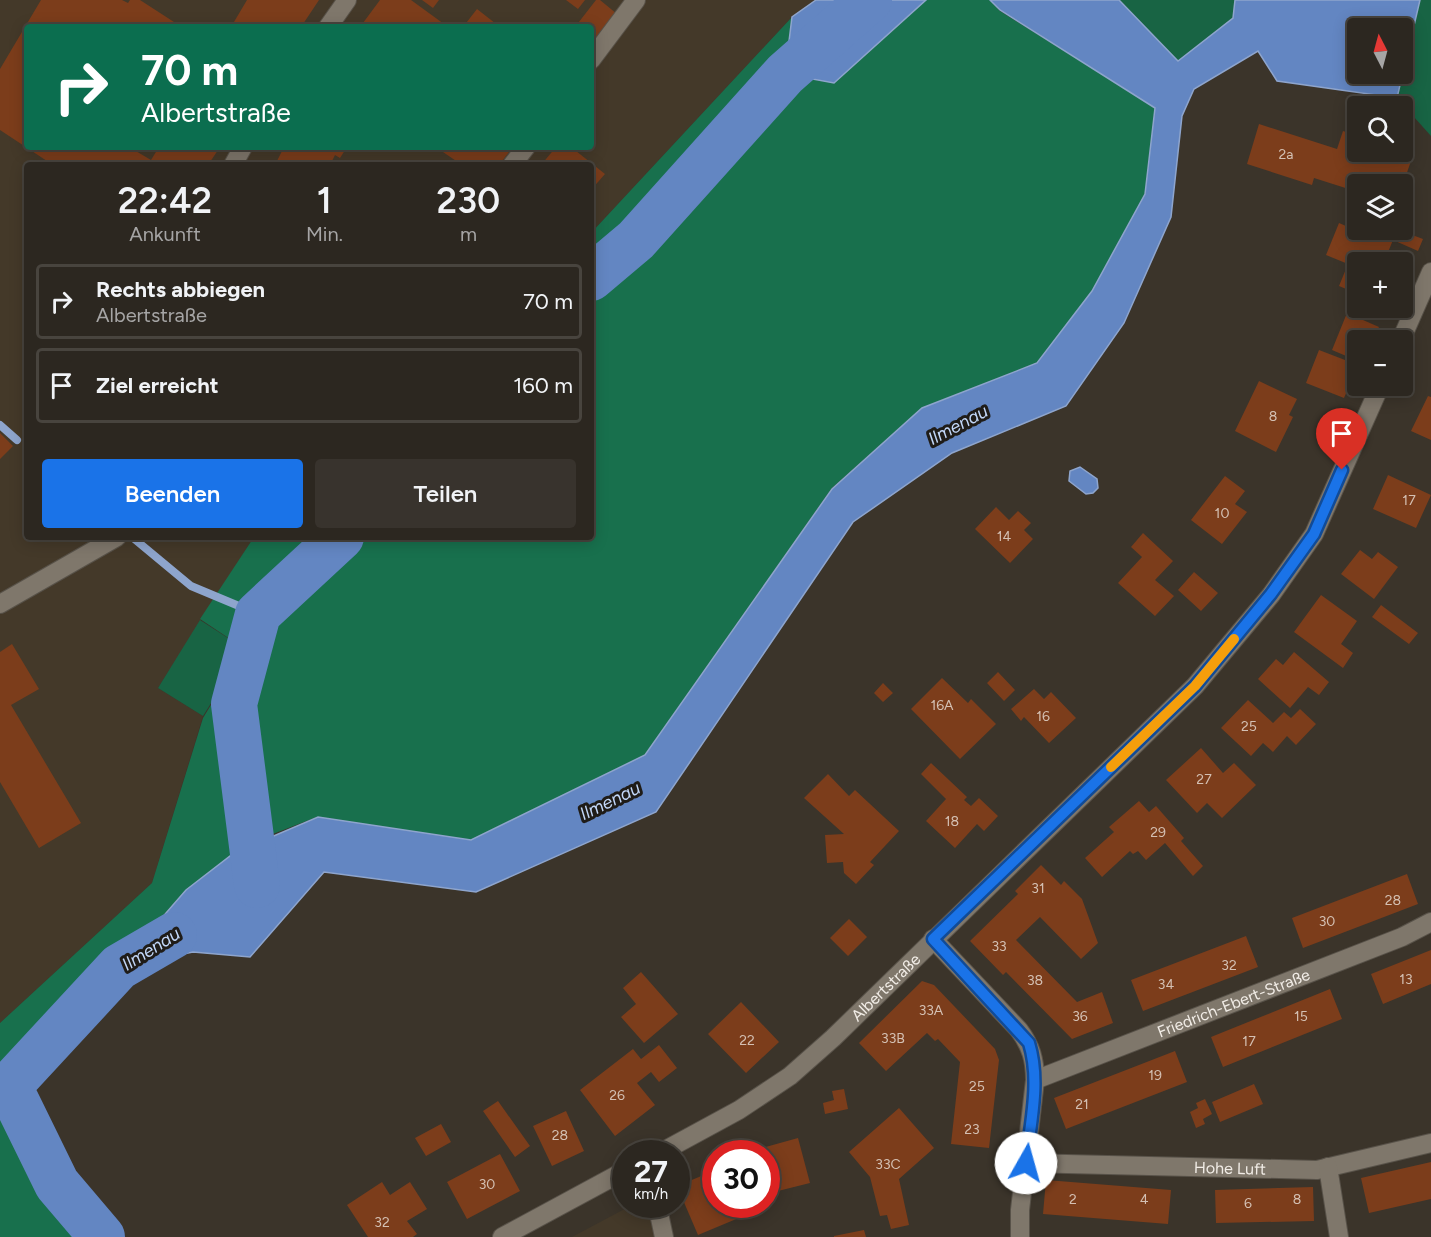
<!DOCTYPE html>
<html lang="de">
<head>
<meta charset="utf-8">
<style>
	:root { --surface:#2c2720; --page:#38332d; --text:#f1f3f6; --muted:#a6a5a5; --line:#48443e; --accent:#1a73e8 }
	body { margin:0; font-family:Figtree,sans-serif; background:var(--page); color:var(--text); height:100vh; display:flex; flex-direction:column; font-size:22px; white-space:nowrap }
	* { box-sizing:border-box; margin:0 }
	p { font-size:20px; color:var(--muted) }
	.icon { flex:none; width:33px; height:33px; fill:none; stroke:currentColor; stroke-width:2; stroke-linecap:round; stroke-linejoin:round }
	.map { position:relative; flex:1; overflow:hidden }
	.panel { position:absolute; left:24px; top:162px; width:570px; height:378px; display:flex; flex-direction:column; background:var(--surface); border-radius:6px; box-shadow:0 3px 15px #0003,0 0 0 2px var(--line) }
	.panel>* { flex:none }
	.banner { position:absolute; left:24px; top:24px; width:570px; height:126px; border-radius:6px; box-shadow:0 3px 15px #0003,0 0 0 2px var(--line); background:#0b6e4f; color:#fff; overflow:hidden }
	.needle { width:39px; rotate:354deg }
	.controls { position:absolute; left:1347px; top:18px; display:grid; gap:12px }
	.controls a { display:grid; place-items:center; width:66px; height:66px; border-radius:6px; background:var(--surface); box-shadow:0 3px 15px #0003,0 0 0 2px var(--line); font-size:30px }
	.speed { position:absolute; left:612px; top:1140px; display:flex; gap:12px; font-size:30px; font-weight:700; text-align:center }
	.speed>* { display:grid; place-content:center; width:78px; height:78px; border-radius:50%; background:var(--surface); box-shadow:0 3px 15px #0003,0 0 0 2px var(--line); line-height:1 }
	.speed small { font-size:15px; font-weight:400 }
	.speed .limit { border:9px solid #d22; background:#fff; color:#111 }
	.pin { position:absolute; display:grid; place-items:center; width:51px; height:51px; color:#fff; margin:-62px -26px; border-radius:50% 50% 50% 0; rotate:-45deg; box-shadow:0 0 6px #0007 }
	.pin .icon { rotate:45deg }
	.me { position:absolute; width:66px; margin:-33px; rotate:7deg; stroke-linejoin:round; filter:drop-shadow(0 0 4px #0008) }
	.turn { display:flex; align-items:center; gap:21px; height:126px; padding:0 18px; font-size:27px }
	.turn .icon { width:78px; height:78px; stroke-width:2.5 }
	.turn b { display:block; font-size:42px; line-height:51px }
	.eta { display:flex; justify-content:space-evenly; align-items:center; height:102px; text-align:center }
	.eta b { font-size:36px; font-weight:600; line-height:42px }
	.button { display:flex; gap:12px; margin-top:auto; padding:12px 18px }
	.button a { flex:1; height:69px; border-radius:6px; background:var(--accent); color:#fff; font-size:24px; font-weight:600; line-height:69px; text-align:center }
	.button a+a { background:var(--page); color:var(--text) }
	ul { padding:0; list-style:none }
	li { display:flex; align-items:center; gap:18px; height:75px; margin:0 12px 9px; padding:0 6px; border:3px solid var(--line); border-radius:6px }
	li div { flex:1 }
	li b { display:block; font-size:22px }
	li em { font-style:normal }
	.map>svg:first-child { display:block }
	.built { fill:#443929; fill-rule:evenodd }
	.green { fill:#186444 }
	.forest { fill:#18704d }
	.water { fill:#6386c2; stroke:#8ea5cd; stroke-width:1.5; fill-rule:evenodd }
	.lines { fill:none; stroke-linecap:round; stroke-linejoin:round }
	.stream { stroke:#8ea5cd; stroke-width:8 }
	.river { stroke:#6386c2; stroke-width:46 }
	.building { fill:#7c3d1b }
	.minor-casing { stroke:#585249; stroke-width:20 }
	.minor { stroke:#7f776b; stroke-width:18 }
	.route-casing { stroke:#114b97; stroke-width:15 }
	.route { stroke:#1a73e8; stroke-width:10 }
	.slow { stroke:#f59e0b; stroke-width:10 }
	.labels { text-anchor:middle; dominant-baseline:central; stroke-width:6; stroke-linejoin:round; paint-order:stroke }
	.number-label { font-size:14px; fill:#d4c0b3 }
	.street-label { font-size:16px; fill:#f1ece6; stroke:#1f1c18 }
	.water-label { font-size:18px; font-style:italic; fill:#c2d7f8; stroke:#1f1c18 }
</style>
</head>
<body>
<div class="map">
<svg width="1431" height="1237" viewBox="0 0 1431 1237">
	<rect width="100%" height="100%" fill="#3b342a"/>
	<!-- built -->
	<path class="built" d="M0 0H816L792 17 591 233V165H27V537H254L158 688 203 716 152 883 0 1023ZM27 27H591V147H27Z
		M634 1204 666 1205 674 1237H572Z"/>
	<!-- green -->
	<path class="green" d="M1119 0H1235L1233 18 1178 62Z
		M1420 0H1431V136L1397 98Z
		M200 620 245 649 203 716 158 688Z"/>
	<!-- forest -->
	<path class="forest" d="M926 0H990L1000 11 1155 107 1145 194 1092 291 1037 363 922 408 832 488 645 755 471 840 317 817 252 842 186 890 9 1086 57 1184 102 1237H0V1023L152 883 203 718 245 649 200 619 254 537H591V233L792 17 785 74 834 83Z"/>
	<!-- water -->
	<path class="water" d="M816 0H926L834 83 785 74 792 17Z
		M990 0H1119L1178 61 1233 18 1235 0H1420L1397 98 1277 81 1258 51 1194 89 1182 116 1171 217 1124 323 1066 406 952 453 853 522 656 812 476 892 324 872 250 957 193 952 119 967 186 890 234 853 318 817 471 840 645 755 832 489 922 408 1037 363 1092 291 1145 194 1155 108 1000 10ZM1358 28H1402V74H1358Z
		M1080 467 1097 479 1098 488 1093 493 1086 494 1069 481 1070 471Z"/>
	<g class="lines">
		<!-- stream -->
		<path class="stream" d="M0 425 17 440
			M132 537 191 586 258 614"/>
		<!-- river -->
		<path class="river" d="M591 278 636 240 785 74 869 0
			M257 885 234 704 258 614 341 537
			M102 1237 57 1184 9 1086 119 967 174 935"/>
	</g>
	<!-- building -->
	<path class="building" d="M41 0H122L128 3 130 0H140L174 22 171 27H27V147H129L151 160 159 147H220L208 165H53L0 130V69Z
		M247 0H319L301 27H231Z
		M380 0H411L444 24 442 27H360Z
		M422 0H439L433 8Z
		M566 0H585L578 9Z
		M596 0H600L617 14 591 48V27H575Z
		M477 9 500 27H463Z
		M1259 124 1337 149 1343 131 1358 136V152H1390L1411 161 1403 184H1358V192L1314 178 1312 185 1247 164Z
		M284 147H347L340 158 335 155 330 165H275Z
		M447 147H513L499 165H462L443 152Z
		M556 147H571L605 174 591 190V165H541Z
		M1339 223 1369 236 1372 230H1399L1423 239 1418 251 1393 240 1384 262H1358V294L1339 286 1348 264 1326 255Z
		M1347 313 1379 327 1373 340H1358V361L1332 350Z
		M1319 350 1358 365 1344 398 1306 383Z
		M1259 381 1297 399 1289 415 1293 417 1276 452 1235 431Z
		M1428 396 1431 397V440L1411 431Z
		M0 433 13 446 0 459Z
		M1388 475 1431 495 1416 528 1373 509Z
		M1225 476 1245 491 1235 504 1247 512 1222 544 1191 520Z
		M996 507 1009 520 1018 511 1031 523 1024 530 1033 539 1010 563 975 529Z
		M1143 533 1173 561 1155 580 1174 596 1155 616 1118 583 1142 557 1131 547Z
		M1360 550 1372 559 1378 552 1398 567 1374 599 1341 574Z
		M1194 572 1218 593 1201 611 1178 590Z
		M1321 595 1357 621 1341 644 1353 653 1343 668 1294 632Z
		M1381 605 1418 633 1409 644 1372 617Z
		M12 644 39 689 11 705 81 823 39 848 0 782V652Z
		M1294 652 1329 682 1319 695 1308 687 1290 708 1258 679 1276 659 1283 665Z
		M998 672 1015 690 1004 701 987 683Z
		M942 678 968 703 971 699 996 724 960 759 911 709Z
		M883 683 893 693 883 702 874 693Z
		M1034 689 1044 699 1051 692 1076 718 1049 743 1024 717 1021 721 1011 709Z
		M1248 700 1273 723 1284 712 1291 718 1300 709 1316 724 1296 745 1287 736 1273 752 1263 743 1251 756 1221 728Z
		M1201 748 1223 773 1234 763 1256 785 1222 818 1207 803 1197 813 1166 780Z
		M931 763 967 797 964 800 971 806 979 798 998 816 984 831 977 824 955 848 926 821 946 799 921 774Z
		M828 774 849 796 855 790 899 831 870 862 874 865 856 884 844 873 843 862 827 863 825 835 844 834 804 798Z
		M1139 801 1149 812 1156 806 1184 838 1181 841 1203 866 1193 876 1165 843 1146 860 1138 851 1133 854 1130 851 1102 877 1085 858 1114 832 1109 827Z
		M1041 865 1061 885 1064 881 1082 899 1098 943 1081 959 1040 917 1016 940 1077 1002 1102 992 1113 1023 1072 1039 1006 972 1003 975 970 941 1018 894 1015 891Z
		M1407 874 1418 904 1303 948 1292 918Z
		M849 919 867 937 848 956 830 938Z
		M1246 936 1258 967 1143 1011 1131 980Z
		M1431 950V984L1383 1004 1371 974Z
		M641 972 678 1014 644 1043 621 1017 636 1004 623 988Z
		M922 981 934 985 995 1049 999 1060 989 1148 951 1144 960 1062 938 1039 935 1041 927 1033 886 1071 859 1043Z
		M1330 989 1342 1019 1223 1067 1211 1037Z
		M741 1002 779 1042 746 1073 708 1034Z
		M659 1045 677 1068 659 1082 651 1072 637 1083 655 1105 615 1136 580 1090 633 1049 641 1059Z
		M1175 1051 1187 1082 1066 1129 1054 1098Z
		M1254 1084 1263 1104 1220 1122 1212 1102Z
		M844 1089 848 1109 825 1114 823 1103 834 1100 832 1091Z
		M1205 1099 1212 1114 1203 1119 1205 1124 1196 1128 1190 1112 1198 1108 1196 1103Z
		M498 1101 530 1146 515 1157 483 1111Z
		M899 1108 934 1148 899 1179 909 1225 891 1229 887 1215 880 1216 870 1177 849 1152Z
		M566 1111 584 1151 552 1166 533 1126Z
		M441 1124 451 1142 426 1156 415 1138Z
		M798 1138 810 1183 774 1192 766 1165V1154H763L762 1148Z
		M500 1154 520 1191 467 1219 447 1182Z
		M1431 1162V1199L1369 1213 1361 1178Z
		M716 1170V1204H750L753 1212 698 1235 677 1186Z
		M1046 1180 1171 1190 1168 1224 1043 1214Z
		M382 1182 390 1195 410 1182 427 1209 407 1221 417 1234 413 1237H368L347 1205Z
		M1313 1187 1314 1221 1216 1223 1215 1190Z
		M864 1230 866 1237H834V1236Z"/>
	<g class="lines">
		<defs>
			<g id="minor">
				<path d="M328 27 347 0"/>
				<path d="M591 60 636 0"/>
				<path d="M233 165 243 147"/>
				<path d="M512 165 526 147"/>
				<path d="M1401 340 1431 272"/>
				<path d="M0 604 117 537"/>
				<path d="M933 939 1019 1030C1031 1046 1035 1060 1035 1080L1020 1210V1237"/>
				<path id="s1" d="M1035 1080 1402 937 1431 922"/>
				<path id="s2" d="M658 1154 739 1110 790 1076 833 1038 1195 686 1271 595 1314 534 1380 386"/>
				<path id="s3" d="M1026 1163 1317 1170 1431 1143"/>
				<path d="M1328 1167 1339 1237"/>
				<path d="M657 1204 664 1237"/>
				<path d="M502 1237 626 1170"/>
			</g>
		</defs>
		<!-- minor casing -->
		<use href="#minor" class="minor-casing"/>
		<!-- minor -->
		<use href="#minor" class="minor"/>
	</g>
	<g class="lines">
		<defs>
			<path id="route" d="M1026 1163C1030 1124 1041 1082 1029 1043L933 939 1195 686 1271 594 1314 534 1342 470"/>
		</defs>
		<!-- route casing -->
		<use href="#route" class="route-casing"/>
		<!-- route -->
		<use href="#route" class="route"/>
		<!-- slow -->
		<path class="slow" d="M1111 767 1195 686 1234 639"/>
	</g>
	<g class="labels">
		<!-- number labels -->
		<g class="number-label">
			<text x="1286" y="154">2a</text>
			<text x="1273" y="416">8</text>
			<text x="1409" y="500">17</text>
			<text x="1222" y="513">10</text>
			<text x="1004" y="536">14</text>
			<text x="942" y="705">16A</text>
			<text x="1043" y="716">16</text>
			<text x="1249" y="726">25</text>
			<text x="1204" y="779">27</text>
			<text x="952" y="821">18</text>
			<text x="1158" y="832">29</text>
			<text x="1038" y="888">31</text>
			<text x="1393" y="900">28</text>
			<text x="1327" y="921">30</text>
			<text x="999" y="946">33</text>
			<text x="1229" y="965">32</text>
			<text x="1406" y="979">13</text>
			<text x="1035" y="980">38</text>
			<text x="1166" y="984">34</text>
			<text x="931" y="1010">33A</text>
			<text x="1080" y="1016">36</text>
			<text x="1301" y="1016">15</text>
			<text x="893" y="1038">33B</text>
			<text x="747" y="1040">22</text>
			<text x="1249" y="1041">17</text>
			<text x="1155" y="1075">19</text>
			<text x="977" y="1086">25</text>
			<text x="617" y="1095">26</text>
			<text x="1082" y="1104">21</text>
			<text x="972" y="1129">23</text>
			<text x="560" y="1135">28</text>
			<text x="888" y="1164">33C</text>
			<text x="487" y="1184">30</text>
			<text x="1073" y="1199">2</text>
			<text x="1144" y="1199">4</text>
			<text x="1297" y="1199">8</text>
			<text x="1248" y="1203">6</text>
			<text x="382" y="1222">32</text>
		</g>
		<!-- street labels -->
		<g class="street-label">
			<text stroke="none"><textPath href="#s2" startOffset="284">Albertstraße</textPath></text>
			<text stroke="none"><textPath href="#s1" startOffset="213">Friedrich-Ebert-Straße</textPath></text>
			<text stroke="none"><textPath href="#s3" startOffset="204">Hohe Luft</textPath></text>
		</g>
		<!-- water labels -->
		<g class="water-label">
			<text transform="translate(958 425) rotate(-28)">Ilmenau</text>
			<text transform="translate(610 801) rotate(-26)">Ilmenau</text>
			<text transform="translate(151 949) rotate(-32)">Ilmenau</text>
		</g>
	</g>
</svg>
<div class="controls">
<a><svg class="needle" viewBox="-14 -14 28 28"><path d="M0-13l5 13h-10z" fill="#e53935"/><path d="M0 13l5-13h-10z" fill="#a6a5a5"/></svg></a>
<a><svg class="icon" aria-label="search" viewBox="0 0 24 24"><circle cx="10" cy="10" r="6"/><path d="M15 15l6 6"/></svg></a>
<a><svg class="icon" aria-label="layers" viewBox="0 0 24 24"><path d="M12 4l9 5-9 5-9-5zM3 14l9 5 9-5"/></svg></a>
<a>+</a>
<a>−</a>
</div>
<div class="speed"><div>27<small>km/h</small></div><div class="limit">30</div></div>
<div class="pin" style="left:1342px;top:470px;background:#d93025"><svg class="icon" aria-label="arrive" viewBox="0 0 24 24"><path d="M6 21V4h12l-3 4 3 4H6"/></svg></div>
<svg class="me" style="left:1026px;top:1163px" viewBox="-20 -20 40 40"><circle r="19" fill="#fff"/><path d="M0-13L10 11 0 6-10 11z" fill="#1a73e8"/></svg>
<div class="banner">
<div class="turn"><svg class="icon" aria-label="right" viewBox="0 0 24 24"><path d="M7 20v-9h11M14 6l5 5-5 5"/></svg><div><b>70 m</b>Albertstraße</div></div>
</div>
<section class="panel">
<div class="eta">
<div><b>22:42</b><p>Ankunft</p></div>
<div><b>1</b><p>Min.</p></div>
<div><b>230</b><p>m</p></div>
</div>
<ul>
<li><svg class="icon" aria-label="right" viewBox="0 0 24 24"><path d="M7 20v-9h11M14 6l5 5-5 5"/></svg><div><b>Rechts abbiegen</b><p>Albertstraße</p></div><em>70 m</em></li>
<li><svg class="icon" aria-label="arrive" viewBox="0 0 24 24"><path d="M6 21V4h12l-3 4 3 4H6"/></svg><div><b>Ziel erreicht</b></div><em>160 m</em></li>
</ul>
<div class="button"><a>Beenden</a><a>Teilen</a></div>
</section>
</div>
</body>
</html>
